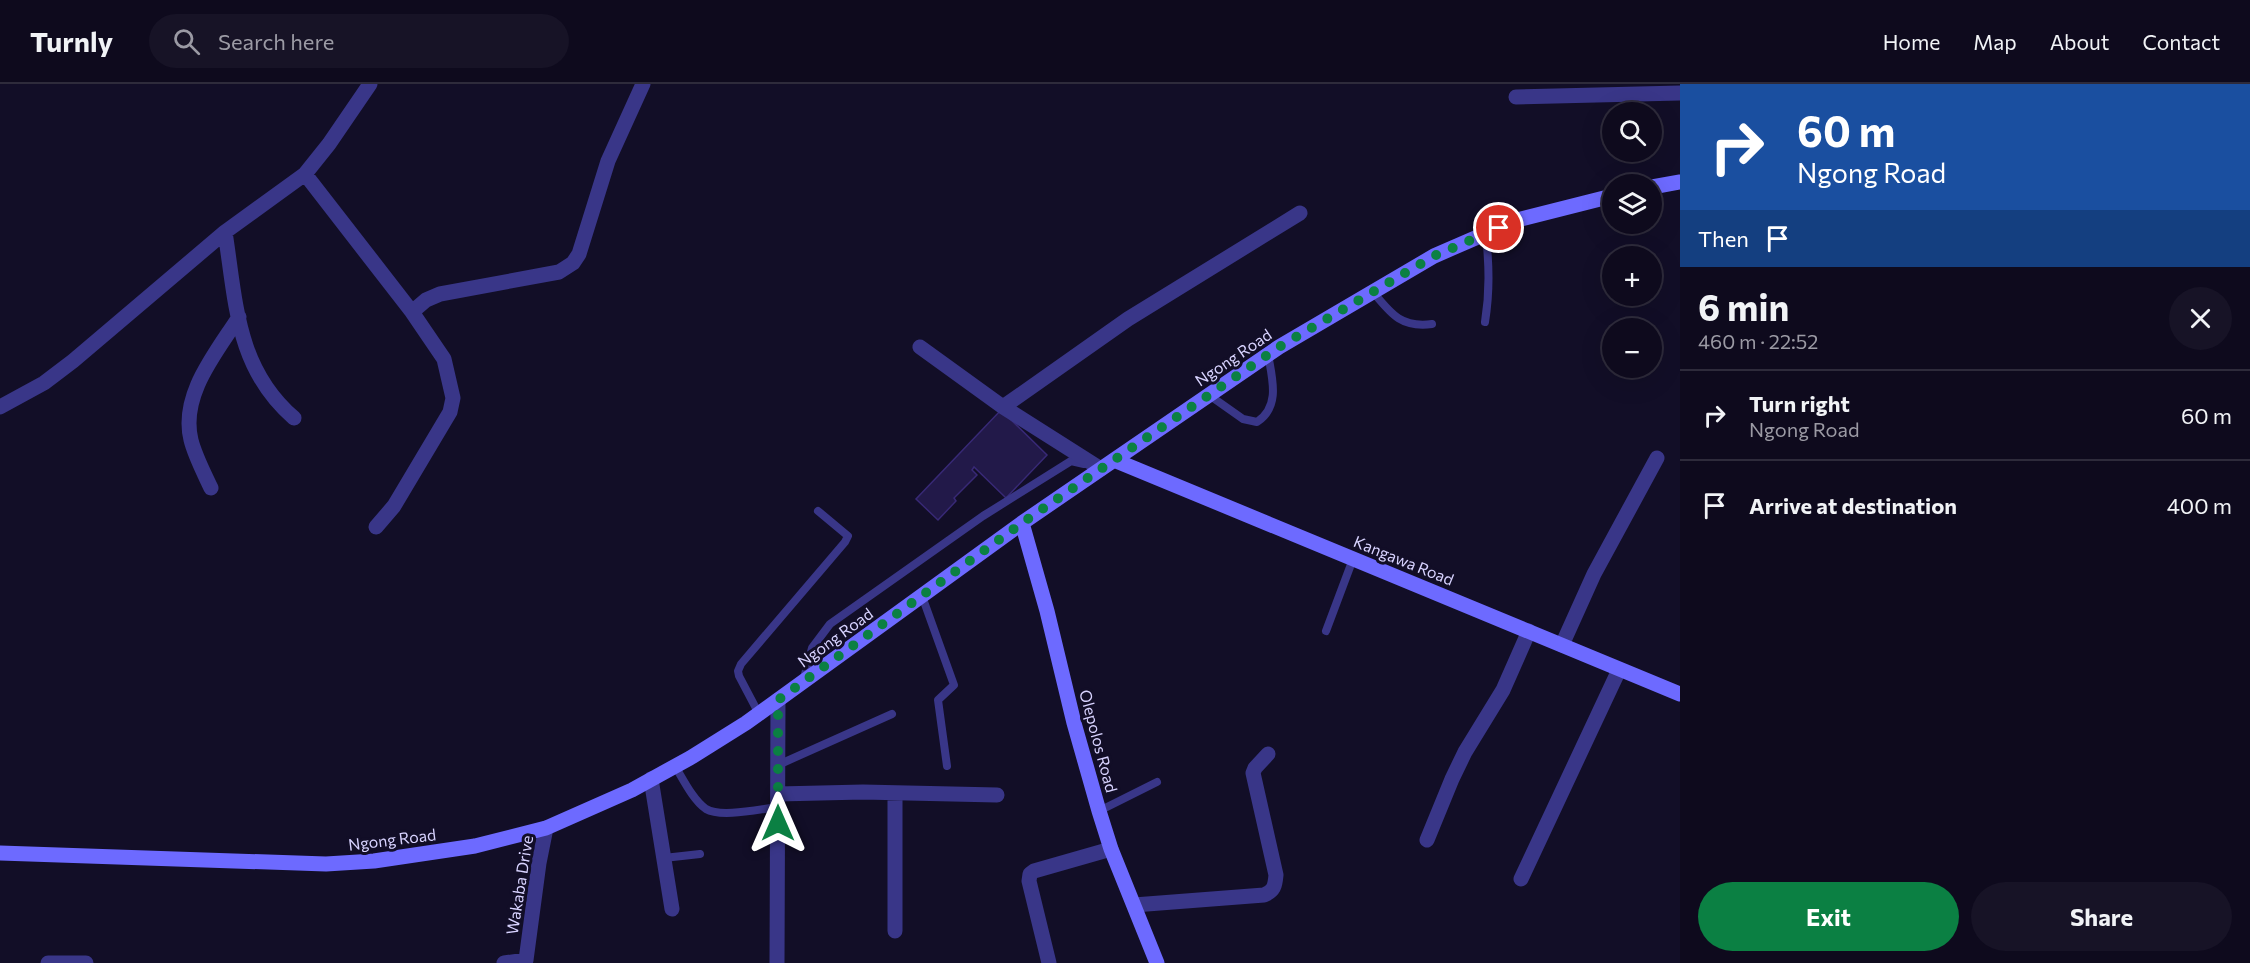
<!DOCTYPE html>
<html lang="en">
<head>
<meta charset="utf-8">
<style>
	:root { --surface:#0e0a1d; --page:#171326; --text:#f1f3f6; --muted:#9b9aa4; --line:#2e2b3b; --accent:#0b8043 }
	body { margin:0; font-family:Commissioner,sans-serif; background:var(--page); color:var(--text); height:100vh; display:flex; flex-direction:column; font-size:22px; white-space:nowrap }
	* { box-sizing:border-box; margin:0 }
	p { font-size:20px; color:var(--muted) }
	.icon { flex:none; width:33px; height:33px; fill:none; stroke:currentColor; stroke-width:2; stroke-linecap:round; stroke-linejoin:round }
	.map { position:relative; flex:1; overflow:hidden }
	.details { display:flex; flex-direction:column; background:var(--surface); width:570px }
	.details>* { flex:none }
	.guide { background:#1a4fa0; color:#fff; overflow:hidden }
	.controls { position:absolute; left:1602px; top:18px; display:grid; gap:12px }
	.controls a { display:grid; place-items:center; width:60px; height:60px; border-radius:50%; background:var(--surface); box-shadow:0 6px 24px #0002,0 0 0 2px var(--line); font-size:30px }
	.pin { position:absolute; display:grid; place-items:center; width:51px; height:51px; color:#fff; margin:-26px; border:3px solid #fff; border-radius:50%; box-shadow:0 2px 6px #0007 }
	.me { position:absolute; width:66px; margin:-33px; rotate:0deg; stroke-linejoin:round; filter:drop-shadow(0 0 4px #0008) }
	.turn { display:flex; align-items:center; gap:21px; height:126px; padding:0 18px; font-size:27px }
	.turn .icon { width:78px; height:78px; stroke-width:2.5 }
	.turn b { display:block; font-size:42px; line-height:51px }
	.then { display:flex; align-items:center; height:57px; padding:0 18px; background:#0003; gap:12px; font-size:22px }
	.round { display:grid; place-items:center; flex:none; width:63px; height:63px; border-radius:32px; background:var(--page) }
	.summary { display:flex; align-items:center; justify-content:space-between; height:102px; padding:0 18px }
	h1 { font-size:36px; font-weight:700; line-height:45px }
	.cta { display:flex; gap:12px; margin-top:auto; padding:12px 18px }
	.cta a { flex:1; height:69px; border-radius:36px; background:var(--accent); color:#fff; font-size:24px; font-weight:700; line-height:69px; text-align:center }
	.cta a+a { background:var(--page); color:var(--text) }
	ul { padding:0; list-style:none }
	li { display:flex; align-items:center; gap:18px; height:90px; padding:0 18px; border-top:2px solid var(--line) }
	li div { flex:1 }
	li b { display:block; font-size:22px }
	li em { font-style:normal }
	header { display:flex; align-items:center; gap:36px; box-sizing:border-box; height:84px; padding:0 30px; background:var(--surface); border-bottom:2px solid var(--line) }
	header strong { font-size:28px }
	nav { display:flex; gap:33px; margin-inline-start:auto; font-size:21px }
	.search { width:420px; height:54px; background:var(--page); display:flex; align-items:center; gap:15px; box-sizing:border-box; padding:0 21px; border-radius:33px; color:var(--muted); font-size:22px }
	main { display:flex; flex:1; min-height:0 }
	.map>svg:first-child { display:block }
	.building { fill:#221949; stroke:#382976; stroke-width:1.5 }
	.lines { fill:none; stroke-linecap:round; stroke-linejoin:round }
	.lane { stroke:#393688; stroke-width:8 }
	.street { stroke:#393688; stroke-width:15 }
	.secondary { stroke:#6d6aff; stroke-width:15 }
	.route { stroke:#0b8043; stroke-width:10; stroke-dasharray:0 18 }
	.labels { text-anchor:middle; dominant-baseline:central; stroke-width:6; stroke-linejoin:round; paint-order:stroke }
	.street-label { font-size:16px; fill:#d8d3ff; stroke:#120e27 }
</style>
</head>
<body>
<header>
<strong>Turnly</strong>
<div class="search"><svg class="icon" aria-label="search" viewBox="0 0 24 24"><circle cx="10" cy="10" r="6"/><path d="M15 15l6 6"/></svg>Search here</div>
<nav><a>Home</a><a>Map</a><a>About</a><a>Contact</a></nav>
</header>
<main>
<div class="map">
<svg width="1680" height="879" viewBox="0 0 1680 879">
	<rect width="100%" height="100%" fill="#120e27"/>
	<!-- building -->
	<path class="building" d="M1001 326 1047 371 1006 414 974 383 972 386 977 391 954 414 956 417 938 436 916 415Z"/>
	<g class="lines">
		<!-- lane -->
		<path class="lane" d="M1373 208C1391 230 1401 244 1432 240
			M1485 238C1490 207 1489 181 1486 150
			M1209 311 1243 335 1257 338C1281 322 1272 294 1268 270
			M922 512 954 601 938 616 947 682
			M1326 547 1353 475
			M804 594 812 564 830 540 983 432 1071 377 1084 380
			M759 630 739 592 738 587 741 580 845 458 848 452 818 427
			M778 681 892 630
			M675 682C683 695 693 716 706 725 721 734 760 725 778 723
			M1099 727 1157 698
			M664 774 700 770"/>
		<!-- street -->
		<path class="street" d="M1516 13 1680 9
			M305 90 412 228 444 275 453 314 450 328 394 422 376 443
			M225 148C236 218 236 284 294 334
			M412 228 426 216 440 210 559 188 573 179 579 170 608 77 643 0
			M920 263 1003 323 1101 385
			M0 323 44 299 73 277 225 148 305 90 329 60 370 0
			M1003 323 1128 235 1300 129
			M211 404C204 389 195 372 191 356 180 311 216 269 239 233
			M1562 561 1594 490 1657 374
			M651 695 672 825
			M778 710 863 708 997 711
			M1427 756 1452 695 1465 668 1503 606 1529 547
			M1521 795 1619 586
			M1134 821 1264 811C1274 807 1275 802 1276 791L1253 689 1255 684 1268 670
			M895 847V710
			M48 879H86
			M504 879 526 876 539 779 546 744
			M777 879 778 616
			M1049 879 1029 797 1030 790 1034 787 1111 765"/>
		<!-- secondary -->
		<path class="secondary" d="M1652 103 1680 98
			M1114 376 1680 610
			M1022 439 1047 527 1074 639 1099 727 1111 765 1157 879
			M0 769 326 780 374 777 475 762 546 744 632 706 690 674 746 639 1022 439 1279 263 1434 172 1517 136 1612 112"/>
	</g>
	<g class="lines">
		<!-- route -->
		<path class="route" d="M778 739V616L1022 439 1279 263 1434 172 1499 144"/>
	</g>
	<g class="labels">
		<!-- street labels -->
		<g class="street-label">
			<text transform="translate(1233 273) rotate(-34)">Ngong Road</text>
			<text transform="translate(1404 476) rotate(22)">Kangawa Road</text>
			<text transform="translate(835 553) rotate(-36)">Ngong Road</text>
			<text transform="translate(1099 657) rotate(75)">Olepolos Road</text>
			<text transform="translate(392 755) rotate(-7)">Ngong Road</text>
			<text transform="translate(519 801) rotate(-81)">Wakaba Drive</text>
		</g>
	</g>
</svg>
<div class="controls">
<a><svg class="icon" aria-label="search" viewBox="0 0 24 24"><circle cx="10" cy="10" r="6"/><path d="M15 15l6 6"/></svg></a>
<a><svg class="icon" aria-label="layers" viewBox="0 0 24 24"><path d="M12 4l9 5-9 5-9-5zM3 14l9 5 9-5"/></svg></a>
<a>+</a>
<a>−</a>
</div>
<div class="pin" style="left:1499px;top:144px;background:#d93025"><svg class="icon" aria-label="arrive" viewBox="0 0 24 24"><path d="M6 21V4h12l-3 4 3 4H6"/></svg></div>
<svg class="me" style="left:778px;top:739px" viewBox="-20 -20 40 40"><path d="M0-17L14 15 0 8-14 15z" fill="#0b8043" stroke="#fff" stroke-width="4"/></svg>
</div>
<section class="details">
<div class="guide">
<div class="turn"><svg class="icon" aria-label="right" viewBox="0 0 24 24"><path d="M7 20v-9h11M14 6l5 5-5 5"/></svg><div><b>60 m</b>Ngong Road</div></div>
<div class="then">Then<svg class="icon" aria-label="arrive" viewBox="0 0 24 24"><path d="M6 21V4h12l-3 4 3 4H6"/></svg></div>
</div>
<div class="summary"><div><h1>6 min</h1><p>460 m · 22:52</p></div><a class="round"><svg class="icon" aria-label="close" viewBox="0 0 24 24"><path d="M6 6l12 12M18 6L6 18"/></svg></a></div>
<ul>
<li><svg class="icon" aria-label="right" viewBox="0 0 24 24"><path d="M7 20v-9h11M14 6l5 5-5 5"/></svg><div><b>Turn right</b><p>Ngong Road</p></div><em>60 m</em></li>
<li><svg class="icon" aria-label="arrive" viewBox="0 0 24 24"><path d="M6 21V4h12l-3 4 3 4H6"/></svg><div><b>Arrive at destination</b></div><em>400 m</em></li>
</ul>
<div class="cta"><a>Exit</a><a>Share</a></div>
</section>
</main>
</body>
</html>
